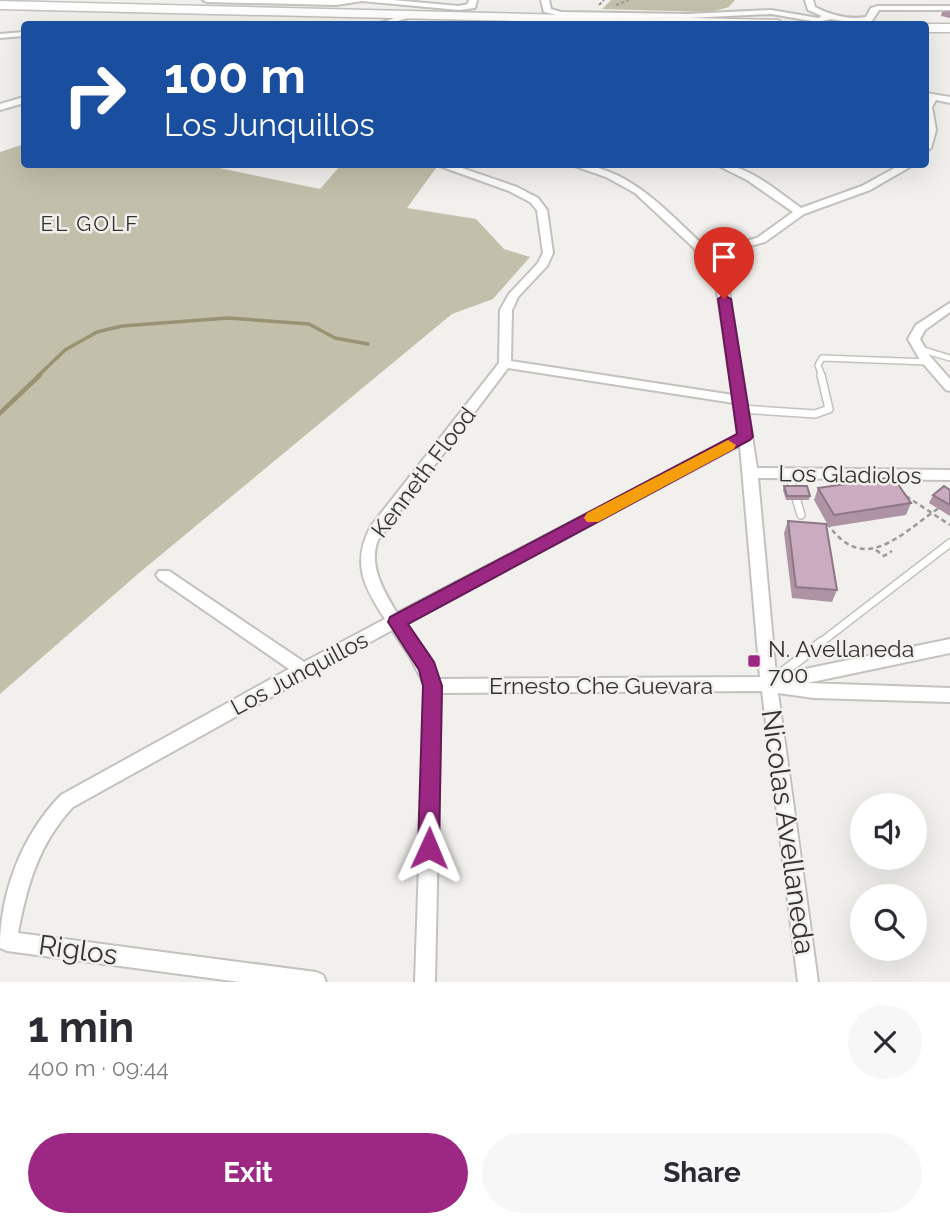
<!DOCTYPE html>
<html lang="en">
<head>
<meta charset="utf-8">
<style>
	:root { --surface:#fff; --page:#f7f7f7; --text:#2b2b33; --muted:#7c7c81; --accent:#9c2884 }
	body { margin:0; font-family:Raleway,sans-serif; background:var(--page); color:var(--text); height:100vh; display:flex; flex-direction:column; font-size:26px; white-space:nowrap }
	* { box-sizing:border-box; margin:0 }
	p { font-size:23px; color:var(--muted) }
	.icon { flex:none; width:38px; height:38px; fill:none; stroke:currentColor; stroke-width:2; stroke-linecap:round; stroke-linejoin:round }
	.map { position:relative; height:982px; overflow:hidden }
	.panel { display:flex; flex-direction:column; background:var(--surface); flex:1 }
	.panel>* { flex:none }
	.guide { position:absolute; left:21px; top:21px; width:908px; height:147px; border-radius:7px; box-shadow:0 7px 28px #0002; background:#1a4fa0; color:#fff; overflow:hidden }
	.fabs { position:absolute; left:850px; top:793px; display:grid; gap:14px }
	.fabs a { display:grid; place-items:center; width:77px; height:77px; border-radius:50%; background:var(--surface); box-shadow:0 7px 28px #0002; font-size:35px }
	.pin { position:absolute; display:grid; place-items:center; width:60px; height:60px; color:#fff; margin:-72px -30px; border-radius:50% 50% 50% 0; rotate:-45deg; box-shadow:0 0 7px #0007 }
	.pin .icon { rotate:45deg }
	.me { position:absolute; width:77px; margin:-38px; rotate:1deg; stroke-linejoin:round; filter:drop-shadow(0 0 5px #0008) }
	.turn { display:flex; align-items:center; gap:24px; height:147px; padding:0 28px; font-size:32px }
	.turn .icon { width:91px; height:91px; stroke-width:2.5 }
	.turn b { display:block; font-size:49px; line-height:60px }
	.round { display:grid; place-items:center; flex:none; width:74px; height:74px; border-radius:37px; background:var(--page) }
	.summary { display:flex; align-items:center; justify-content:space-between; height:119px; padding:0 28px }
	h1 { font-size:42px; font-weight:700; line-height:52px }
	.primary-button { display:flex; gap:14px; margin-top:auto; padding:14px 28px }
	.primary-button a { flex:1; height:80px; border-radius:42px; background:var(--accent); color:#fff; font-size:28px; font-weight:700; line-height:80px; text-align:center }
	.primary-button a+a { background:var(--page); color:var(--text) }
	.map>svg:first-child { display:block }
	.green { fill:#c2bfaa }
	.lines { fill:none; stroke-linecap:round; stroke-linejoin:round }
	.stream-far1 { stroke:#999373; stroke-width:3.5 }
	.stream { stroke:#999373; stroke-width:4.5 }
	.lane-far2-casing { stroke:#c3c2be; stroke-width:8 }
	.lane-far1-casing { stroke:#c3c2be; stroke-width:10 }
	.lane-casing { stroke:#c3c2be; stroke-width:12 }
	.street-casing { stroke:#c3c2be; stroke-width:4 }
	.secondary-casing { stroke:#c3c2be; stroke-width:3 }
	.path-far1 { stroke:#9b9a97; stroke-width:2; stroke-dasharray:3.5 2; stroke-linecap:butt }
	.path { stroke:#9b9a97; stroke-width:2.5; stroke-dasharray:5 3.5; stroke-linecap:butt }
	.lane-far2 { stroke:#fff; stroke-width:5 }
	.lane-far1 { stroke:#fff; stroke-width:7 }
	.lane { stroke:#fff; stroke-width:9 }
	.street { fill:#fff; fill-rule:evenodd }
	.secondary { fill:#fff; fill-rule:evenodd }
	.wall { fill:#ae93a5 }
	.building { fill:#caabc0; stroke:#8d7886; stroke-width:2 }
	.route { fill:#9c2884; stroke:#651a56; stroke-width:2 }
	.slow { fill:#f59e0b }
	.poi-dot { fill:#9c2884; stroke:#f1f0ec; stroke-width:2.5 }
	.labels { text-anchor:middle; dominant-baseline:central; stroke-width:5; stroke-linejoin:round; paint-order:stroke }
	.far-neighbourhood-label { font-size:21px; letter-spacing:2px; fill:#333230; stroke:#f1f0ec }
	.street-label { font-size:23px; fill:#333230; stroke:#f1f0ec }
	.poi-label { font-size:23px; fill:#333230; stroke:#f1f0ec; text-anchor:start }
	.near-street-label { font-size:28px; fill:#333230; stroke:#f1f0ec }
</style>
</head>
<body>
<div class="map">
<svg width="950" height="982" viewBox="0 0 950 982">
	<rect width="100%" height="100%" fill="#f1f0ec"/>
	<!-- green -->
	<path class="green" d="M611 0H735L729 7 711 12 602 9Z
		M24 144V164L205 165 320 189 341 165 421 164 436 168 407 208 476 219 504 249 530 257 493 299 452 314 139 573 0 694V152Z"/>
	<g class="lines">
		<!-- stream-far1 -->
		<path class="stream-far1" d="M38 376 65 350 97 332 122 326 228 318 309 324 335 338 368 344"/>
		<!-- stream -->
		<path class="stream" d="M0 413 40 375"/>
		<defs>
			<path id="lane-far2" d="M920 349 950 358
				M822 376 818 365 822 358 928 362"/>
			<path id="lane-far1" d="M741 409 815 414 829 409 821 375
				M789 474 801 515
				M820 643 950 543"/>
			<path id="lane" d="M774 679 822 642"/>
			<path id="street" d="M203 0H392L459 6 468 4 469 0H477L475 8 459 10 362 1 336 5 207 2Z
				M541 0H549L551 9 561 12 688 14 771 10 818 18 822 16 808 10 805 0H813L815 7C831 15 847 20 866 17L871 8 878 6H950V10H879L872 21 855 23 831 19 818 22 771 14 688 18 561 16 544 12Z
				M408 13H411V17L388 24H378Z
				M24 32V36L0 38V34Z
				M926 93 950 97V103L936 100 932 107 936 130 931 148 926 151Z
				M24 97V103L0 110V104Z
				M434 164H450L517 187 538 198 547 210 553 253 547 266 518 297 512 310 511 361 733 395 716 285 694 248 635 193 606 177 569 164C626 164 663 208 702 244L707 251 757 238 793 212 747 180 715 164C748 164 775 190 801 208L862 186 902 164H915L870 190 804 214 765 242 710 257 728 285 757 468 950 470V480L758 478 776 675 950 639V653L807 683 950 688V702L814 698 778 693 818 982H798L762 691 441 693 435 982H415L425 686 410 657 392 630 73 807C39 843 27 885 18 933L316 972 323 975 326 982H240L7 951 0 948C0 892 22 835 61 795L289 669 159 579 156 575 159 571H169L304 662 385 619C364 587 351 563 371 526L499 363 500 310 509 294 538 263 543 253 537 210 530 202 509 191ZM508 368 734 403 738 435 397 613C384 592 368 565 378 540ZM740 445 760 677 438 679 422 648 405 624Z
				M950 303V312L925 330 920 339 929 355 950 379V391L946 390 920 360 908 339 916 325Z"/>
			<path id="secondary" d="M0 1 778 20 784 24H651L0 9Z
				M925 24H950V32H926Z"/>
		</defs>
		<!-- lane-far2 casing -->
		<use href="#lane-far2" class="lane-far2-casing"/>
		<!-- lane-far1 casing -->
		<use href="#lane-far1" class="lane-far1-casing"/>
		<!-- lane casing -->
		<use href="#lane" class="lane-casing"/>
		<!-- street casing -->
		<use href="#street" class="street-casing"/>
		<!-- secondary casing -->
		<use href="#secondary" class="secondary-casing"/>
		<!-- path-far1 -->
		<path class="path-far1" d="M599 5 604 0
			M616 5 629 0"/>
		<!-- path -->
		<path class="path" d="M906 496 950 525
			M827 523C864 577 900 534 939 508
			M876 550 884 556 892 551"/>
		<!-- lane-far2 -->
		<use href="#lane-far2" class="lane-far2"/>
		<!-- lane-far1 -->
		<use href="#lane-far1" class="lane-far1"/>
		<!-- lane -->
		<use href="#lane" class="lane"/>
		<!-- street -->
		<use href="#street" class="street"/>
		<!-- secondary -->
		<use href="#secondary" class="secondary"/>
	</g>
	<!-- wall -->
	<path class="wall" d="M950 11V18L941 16 942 12Z
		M784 486 810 496 809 500H786L783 490Z
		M818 488 911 503 906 515 829 527 814 500Z
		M950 490V516L929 503 933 495Z
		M788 521 837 590 832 602 792 598 784 533Z"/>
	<!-- building -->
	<path class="building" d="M893 477 911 503 834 515 818 488Z
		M784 486H807L810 496H787Z
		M944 486 950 490V505L933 495Z
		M788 521 826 524 837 590 796 587Z"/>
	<!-- route -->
	<path class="route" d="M724 295 731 299 753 437 750 440 408 624 434 662 442 686 439 848 436 855 429 858 421 855 418 848 423 686 419 670 388 622 390 617 737 434 718 299Z"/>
	<!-- slow -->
	<path class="slow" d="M728 440 736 445 734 449 598 522H587L584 518 587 513Z"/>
	<!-- markers -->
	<rect class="poi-dot" x="747" y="654" width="14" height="14" rx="3.5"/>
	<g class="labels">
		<!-- far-neighbourhood labels -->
		<g class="far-neighbourhood-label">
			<text x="90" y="223">EL GOLF</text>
		</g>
		<!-- street labels -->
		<g class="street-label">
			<text transform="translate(423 472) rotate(-53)">Kenneth Flood</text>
			<text transform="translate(850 474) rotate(1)">Los Gladiolos</text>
			<text transform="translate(299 673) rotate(-28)">Los Junquillos</text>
			<text x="601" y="685">Ernesto Che Guevara</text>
		</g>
		<!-- poi labels -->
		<g class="poi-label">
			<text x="768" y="648">N. Avellaneda<tspan x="768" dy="26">700</tspan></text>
		</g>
		<!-- near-street labels -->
		<g class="near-street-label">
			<text transform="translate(788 832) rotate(82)">Nicolas Avellaneda</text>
			<text transform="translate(78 950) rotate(8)">Riglos</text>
		</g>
	</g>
</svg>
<div class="fabs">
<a><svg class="icon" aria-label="sound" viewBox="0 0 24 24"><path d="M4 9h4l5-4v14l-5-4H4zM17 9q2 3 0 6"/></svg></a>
<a><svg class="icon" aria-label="search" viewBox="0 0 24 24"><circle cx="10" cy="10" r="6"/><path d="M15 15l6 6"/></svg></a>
</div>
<div class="pin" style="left:724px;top:299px;background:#d93025"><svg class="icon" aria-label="arrive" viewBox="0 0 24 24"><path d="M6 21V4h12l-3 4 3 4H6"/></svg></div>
<svg class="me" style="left:429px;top:848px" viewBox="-20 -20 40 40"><path d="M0-17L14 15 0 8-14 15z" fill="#9c2884" stroke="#fff" stroke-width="4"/></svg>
<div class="guide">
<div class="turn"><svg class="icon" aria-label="right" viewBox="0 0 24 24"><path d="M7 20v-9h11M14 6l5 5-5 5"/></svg><div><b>100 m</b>Los Junquillos</div></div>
</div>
</div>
<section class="panel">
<div class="summary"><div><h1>1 min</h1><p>400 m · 09:44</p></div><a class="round"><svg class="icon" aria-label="close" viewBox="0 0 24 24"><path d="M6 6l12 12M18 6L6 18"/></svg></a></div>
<div class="primary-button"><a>Exit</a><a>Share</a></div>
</section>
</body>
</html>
